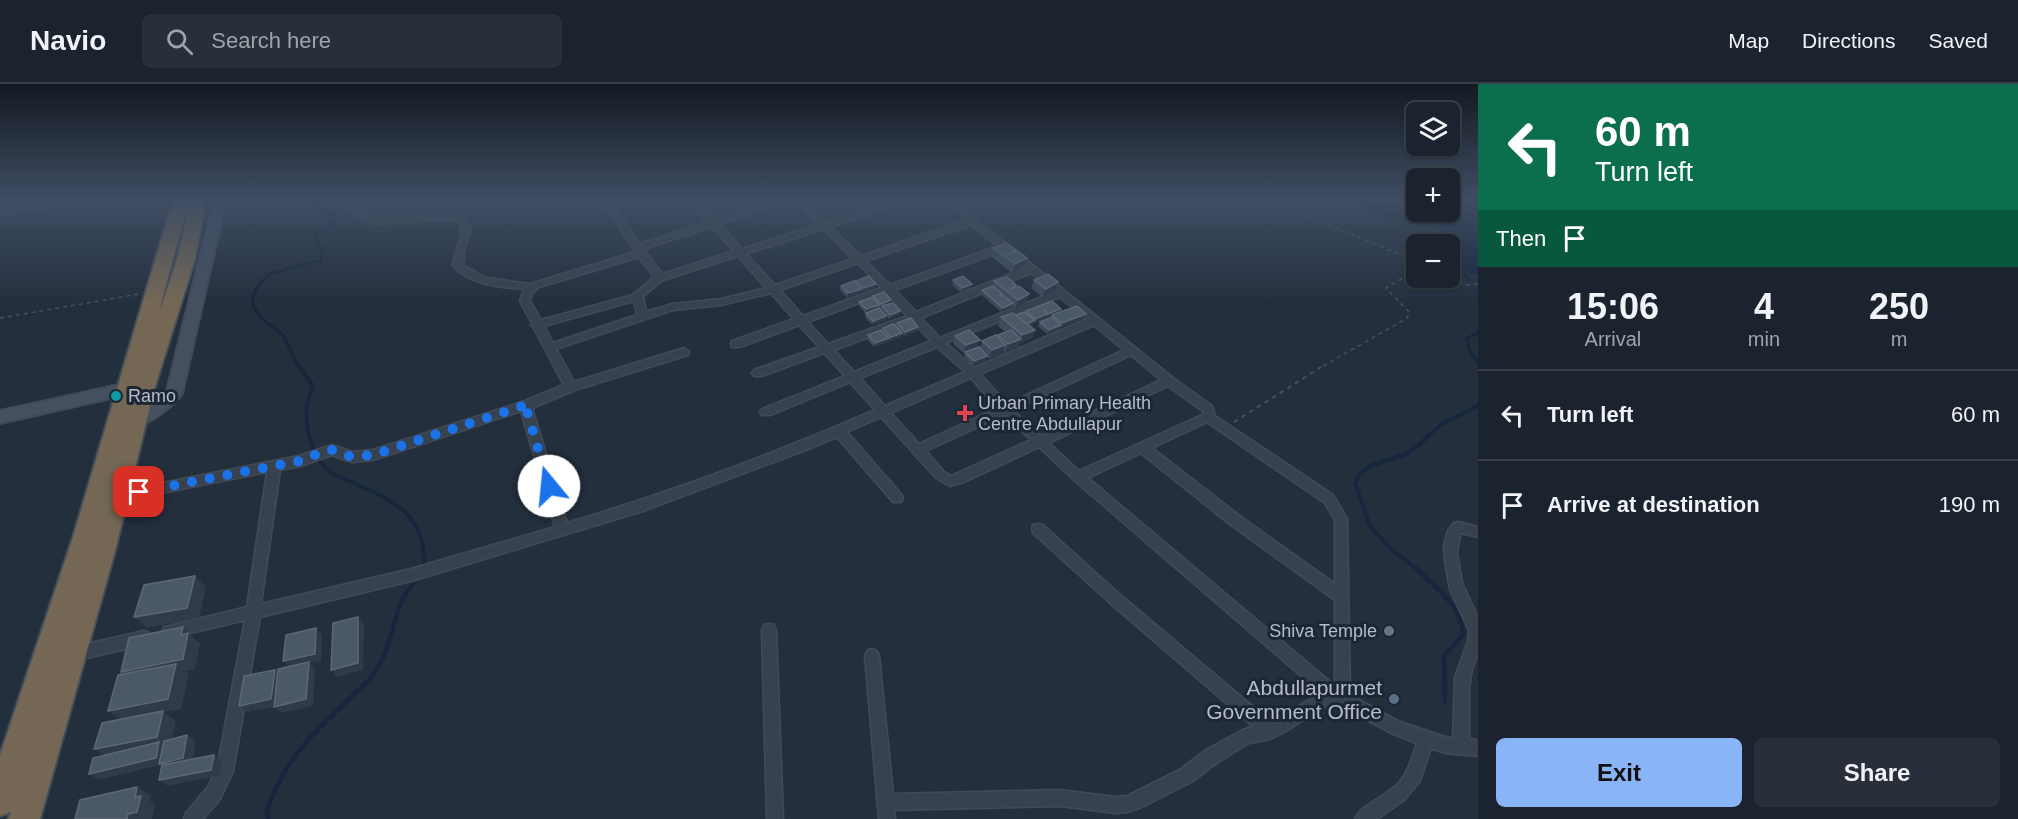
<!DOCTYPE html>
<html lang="en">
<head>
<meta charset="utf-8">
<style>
	:root { --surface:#1b232e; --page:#282f3a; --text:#f1f3f6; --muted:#a0a4aa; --line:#39404a; --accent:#8ab4f8 }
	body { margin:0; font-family:Helvetica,sans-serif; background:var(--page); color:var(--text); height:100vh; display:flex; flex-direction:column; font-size:22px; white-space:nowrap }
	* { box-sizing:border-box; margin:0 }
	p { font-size:20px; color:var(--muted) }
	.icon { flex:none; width:33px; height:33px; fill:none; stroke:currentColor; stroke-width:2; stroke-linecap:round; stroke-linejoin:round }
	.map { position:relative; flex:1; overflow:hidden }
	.details { display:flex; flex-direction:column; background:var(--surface); width:540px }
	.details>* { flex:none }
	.top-card { background:#0b6e4f; color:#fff; overflow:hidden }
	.fabs { position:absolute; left:1406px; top:18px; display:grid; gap:12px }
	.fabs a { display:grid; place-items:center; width:54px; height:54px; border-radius:9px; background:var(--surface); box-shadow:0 2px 4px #0004,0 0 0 2px var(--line); font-size:30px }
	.pin { position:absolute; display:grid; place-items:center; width:51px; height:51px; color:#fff; margin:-26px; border-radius:12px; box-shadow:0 3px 9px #0006 }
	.me { position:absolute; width:66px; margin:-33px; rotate:343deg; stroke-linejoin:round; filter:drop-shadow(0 0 4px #0008) }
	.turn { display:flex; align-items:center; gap:21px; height:126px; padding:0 18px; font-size:27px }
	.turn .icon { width:78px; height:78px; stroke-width:2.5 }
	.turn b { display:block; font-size:42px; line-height:51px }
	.then { display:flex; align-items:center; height:57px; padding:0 18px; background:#0003; gap:12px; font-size:22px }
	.eta { display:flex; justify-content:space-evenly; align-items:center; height:102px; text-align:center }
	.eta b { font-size:36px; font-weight:700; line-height:42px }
	.cta { display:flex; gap:12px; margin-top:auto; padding:12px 18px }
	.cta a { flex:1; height:69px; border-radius:9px; background:var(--accent); color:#111; font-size:24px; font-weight:700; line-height:69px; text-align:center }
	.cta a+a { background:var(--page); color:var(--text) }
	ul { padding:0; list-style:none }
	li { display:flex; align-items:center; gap:18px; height:90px; padding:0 18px; border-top:2px solid var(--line) }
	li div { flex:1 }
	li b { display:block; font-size:22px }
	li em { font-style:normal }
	header { display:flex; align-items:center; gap:36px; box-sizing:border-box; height:84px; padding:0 30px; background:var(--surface); border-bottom:2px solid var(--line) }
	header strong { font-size:28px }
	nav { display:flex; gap:33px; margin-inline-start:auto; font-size:21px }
	.search { width:420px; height:54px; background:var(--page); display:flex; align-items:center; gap:15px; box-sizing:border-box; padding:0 21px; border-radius:9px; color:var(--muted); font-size:22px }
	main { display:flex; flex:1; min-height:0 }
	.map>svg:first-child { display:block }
	.water { fill:#17263c }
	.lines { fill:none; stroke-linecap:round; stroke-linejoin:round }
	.stream-far2 { stroke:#17263c; stroke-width:3 }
	.stream-far1 { stroke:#17263c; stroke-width:4 }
	.stream { stroke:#17263c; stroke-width:4.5 }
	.street-casing { stroke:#414a57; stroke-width:3 }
	.secondary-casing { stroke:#414a57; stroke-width:4 }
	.highway-casing { stroke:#434c59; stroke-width:4 }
	.path-far1 { stroke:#3f5557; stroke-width:1.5; stroke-dasharray:4 4; stroke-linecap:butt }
	.path { stroke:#3f5557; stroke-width:2; stroke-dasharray:4.5 4.5; stroke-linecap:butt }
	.street { fill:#38414e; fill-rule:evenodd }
	.secondary { fill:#465061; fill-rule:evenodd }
	.highway { fill:#746855; fill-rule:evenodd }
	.wall { fill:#3f4b5c }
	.shaded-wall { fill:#2f3b4b }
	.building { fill:#4b5868; stroke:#5c6777; stroke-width:1.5 }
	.route { stroke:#1a73e8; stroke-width:10; stroke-dasharray:0 18 }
	.culture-dot { fill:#0f9aa8; stroke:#1d2633; stroke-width:2 }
	.health-dot { fill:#e0444e; stroke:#1d2633; stroke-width:2 }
	.worship-dot { fill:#6b7280; stroke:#1d2633; stroke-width:2 }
	.service-dot { fill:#5c6f8a; stroke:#1d2633; stroke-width:2 }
	.labels { text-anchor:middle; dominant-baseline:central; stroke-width:6; stroke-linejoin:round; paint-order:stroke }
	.poi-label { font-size:18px; fill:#b4bcc9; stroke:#1d2633; text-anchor:start }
	.near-poi-label { font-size:21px; fill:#b4bcc9; stroke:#1d2633; text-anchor:end }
</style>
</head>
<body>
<header>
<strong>Navio</strong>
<div class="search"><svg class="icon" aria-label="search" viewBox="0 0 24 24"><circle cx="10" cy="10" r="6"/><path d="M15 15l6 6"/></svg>Search here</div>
<nav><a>Map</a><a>Directions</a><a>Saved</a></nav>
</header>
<main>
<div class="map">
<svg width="1478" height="735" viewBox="0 0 1478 735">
	<rect width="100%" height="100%" fill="#242f3e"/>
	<!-- water -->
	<path class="water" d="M1348 116H1416V128H1449V116H1478V191L1464 189 1449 182V160H1436L1435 158 1446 157 1449 151 1434 145 1442 141 1432 135 1392 137Z"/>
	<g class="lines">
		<!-- stream-far2 -->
		<path class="stream-far2" d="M1466 186 1464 189 1469 197
			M1478 249 1467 254 1470 268 1478 278
			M298 282 284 252 260 233 253 222V212L259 201 270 190 321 176 322 166 317 159 316 152 335 137 327 126 307 116"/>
		<!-- stream-far1 -->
		<path class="stream-far1" d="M298 280 313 302C306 318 305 330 308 347 311 361 317 378 329 387 337 394 349 396 358 401 396 418 425 433 424 479
			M1417 485 1392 466 1370 442 1355 399C1364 376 1390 379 1409 368 1421 361 1430 349 1441 341 1453 333 1467 330 1478 321"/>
		<!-- stream -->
		<path class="stream" d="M1416 484C1436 504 1461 520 1463 551L1444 572 1445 618
			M268 735C265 727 269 721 272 714 291 664 330 634 367 598 389 576 390 546 401 519 403 512 409 506 413 500"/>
		<defs>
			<path id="street" d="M54 116H74L70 119 0 131V125Z
				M339 116H349L376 134 462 130 471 143 464 168 463 181 486 194 530 200 635 168 602 116H611L639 160 708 138 689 116H698L715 135 775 116H788L720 140 742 165 818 141 794 116H803L826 138 896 116H909L831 143 861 172 966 136 942 116H952L1173 294 1212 322 1215 332 1333 411 1347 435 1350 611 1400 638 1445 653 1453 654 1455 594 1468 557 1469 546 1450 505 1445 478 1444 461 1448 447 1454 439 1459 438 1478 443V453L1461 449 1460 451 1457 469 1462 499 1478 534V570L1472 585 1469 604V655L1478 656V672L1445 669 1431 664 1420 697 1404 716 1377 735H1355C1361 721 1388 711 1399 699 1409 687 1412 673 1417 659L1391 649 1333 618 1284 648 1270 655 1249 659 1218 678 1193 697 1142 723 1127 728 1115 729 1060 722 894 726 895 735H879L865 572 867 567 872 565 877 567 879 572 893 710 1060 706 1115 713 1127 712 1181 685 1206 666 1241 647 1253 642 1109 518 1033 449 1032 445 1033 441 1038 440 1043 441 1119 510 1271 638 1321 609 1074 396 1039 363 964 398 950 402 936 394 881 333 847 348 901 410 903 414 901 418H893L837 353 803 367 643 427 411 497 260 533 233 687 220 715 203 735H184L186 729 208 703 217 685 245 536 169 554 164 553 162 548 164 543 169 542 247 523 267 388 116 418 112 417 110 413 112 409 299 372 332 361 352 368 373 366 525 317 564 301 534 244 531 241 532 239 520 217 524 205C499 203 471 201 453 182 453 167 469 147 457 135L375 140 365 136ZM971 141 998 162 890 201 866 177ZM712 143 734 167 662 190 643 165ZM823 145 853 175 775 201 746 170ZM1003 167 1025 184 916 228 895 206ZM738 172 766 204 721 215 672 220 646 228 643 212 663 196ZM639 173 654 193 633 211 541 236 530 217 532 209 539 203ZM858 179 881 204 803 232 780 206ZM1031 189 1054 208 940 254 921 234ZM771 209 794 235 732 257 731 260 732 263H740L799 241 819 263 754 286 752 289 754 292H762L824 269 845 292 762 325 760 328 762 331H770L850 298 875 326C774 370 672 408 567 439L533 327 534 323 575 306 688 271 689 268 684 264 574 298 556 265 673 226 721 221ZM886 209 907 232 828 260 808 238ZM1060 213 1087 235 974 284 946 259ZM634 217 637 231 553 259 544 242ZM912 237 931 257 854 288 834 266ZM1094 241 1124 266 1007 320 980 290ZM937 263 965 288 885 322 860 294ZM1131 271 1161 296 1041 352 1013 326ZM971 294 997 324 919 360 891 329ZM1168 302 1203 327 1204 330 1079 387 1049 359ZM521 327 555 443 411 485 261 520 280 386 300 382 332 371 352 378 373 376ZM1004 331 1031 356 951 392 944 388 926 367ZM1207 338 1325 419 1335 436V500L1241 433 1152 364ZM1141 369 1231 441 1335 516V602L1088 394Z
				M769 540 774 541 776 546 783 735H767L762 546 764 541Z
				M144 547 149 549 151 554 149 559 144 561 73 577 68 575 66 570 68 565 73 563Z"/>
			<path id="secondary" d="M214 116H226L182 309C175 321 143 346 129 342L127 338 129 334 167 307Z
				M137 297 142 299 145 303 142 307 0 339V327Z"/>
			<path id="highway" d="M173 116H189L158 232 177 175 190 116H206L195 175 154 306 115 467 40 735H8L11 728 0 732V671L73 453Z"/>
		</defs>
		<!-- street casing -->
		<use href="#street" class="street-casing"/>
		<!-- secondary casing -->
		<use href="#secondary" class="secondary-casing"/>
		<!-- highway casing -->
		<use href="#highway" class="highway-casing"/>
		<!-- path-far1 -->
		<path class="path-far1" d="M1244 116 1307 132 1416 177
			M1443 194 1467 201 1478 200
			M0 234 139 210
			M1323 282 1406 235 1410 229 1386 204 1416 186"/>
		<!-- path -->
		<path class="path" d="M1234 338 1326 280"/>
		<!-- street -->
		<use href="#street" class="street"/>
		<!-- secondary -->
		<use href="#secondary" class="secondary"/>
		<!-- highway -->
		<use href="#highway" class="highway"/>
	</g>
	<!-- wall -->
	<path class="wall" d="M993 164 1015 168 1027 174 1024 183 1012 189 991 172Z
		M953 196 972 200 971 204 961 209 952 200Z
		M1034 196 1058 198 1055 207 1042 213 1031 204Z
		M856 197 875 204 863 208 861 206 860 209 847 214 840 206 841 202 856 199Z
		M994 197 1016 201V203L1026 219 1015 224 1012 222V223L1001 228 981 210 982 206 993 202Z
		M873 212 890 220 900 227 899 231 889 235 886 231V236L872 241 865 233 866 230 859 222V218L873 213Z
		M1061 225 1059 229 1084 234 1060 243V245L1047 250 1038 242 1040 238 1052 233V232L1046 233V235L1034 239 1033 241 1030 242 1035 246 1032 254 1020 259 1018 264 1005 269 1003 267V269L989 275 987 273 986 276 973 281 964 272 965 269H964L953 260 955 252 980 264 982 257 997 253 998 251 1005 248 998 242 1001 233 1026 229V227Z
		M897 239 918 243 917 247 904 252 902 249 901 253 890 257 889 255 888 258 874 263 867 255 868 251 882 246 883 244 897 243Z"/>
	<!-- shaded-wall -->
	<path class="shaded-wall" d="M1027 174 1024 183 1012 189 1015 180Z
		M1058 198 1055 207 1042 213 1046 205Z
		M876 200 875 204 863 208V204Z
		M972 200 971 204 961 209 962 204Z
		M861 205 860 209 847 214 848 209Z
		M1029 210 1026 219 1015 224 1018 216Z
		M891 216 890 221 882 222 880 224 881 220Z
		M1013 219 1012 223 1001 228 1003 224Z
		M879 221V225L866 230V225Z
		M1061 225 1059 229 1047 234 1048 230Z
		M900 227 899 231 889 235 890 231Z
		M1047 230 1046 235 1034 239 1033 241 1023 245 1024 241 1034 237 1035 235Z
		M1086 230 1084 234 1061 244 1062 239Z
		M886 232V236L872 241 873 237Z
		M1061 241 1060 245 1047 250 1049 246Z
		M918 243 917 247 904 252 905 248Z
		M1035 246 1032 254 1020 259 1018 264 1005 269 1008 260 1020 256 1022 251Z
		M902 249 901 253 890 257 891 253Z
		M889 254 888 258 874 263 875 259Z
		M980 256 977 264 964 269 966 261Z
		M1005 261 1003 269 989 275 992 266Z
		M987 272 986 276 973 281 974 277Z
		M195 492 206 503 199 534 147 544 134 533Z
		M358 533 364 540 363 586 337 593 331 586Z
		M183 543 200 560 195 585 185 587 189 590 181 625 164 628 176 637 170 662 187 651 196 657 192 680 168 686 160 681 99 696 89 690 109 674 94 665 122 636 108 627 135 598 121 588 181 551Z
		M316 544 322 551 321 577 310 579 315 585 313 622 281 629 274 623 290 584 283 577Z
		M275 586 282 592 278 622 247 628 239 622Z
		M214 671 222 677 220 691 168 702 159 696Z
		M137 703 151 711 150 717 155 720 152 735H127Z"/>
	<!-- building -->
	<path class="building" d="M1006 159 1016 166 1009 170 1018 167 1027 174 1015 180 993 164Z
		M1048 190 1058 198 1046 205 1034 196Z
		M869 192 876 200 863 204 856 197Z
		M963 192 972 200 962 204 953 196Z
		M1007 193 1016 201 1009 206 1019 202 1029 210 1018 216 994 197Z
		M854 197 861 205 848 209 841 202Z
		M993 202 1002 210 999 212 1003 211 1013 219 1003 224 982 206Z
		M884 208 891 216 881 220 873 212Z
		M873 213 879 221 866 225 859 218Z
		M1052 217 1061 225 1048 230 1043 225 1047 230 1035 235 1026 227Z
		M893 219 900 227 890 231 882 222Z
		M1077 222 1086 230 1062 239 1052 231Z
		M879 224 886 232 873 237 866 229Z
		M1024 228 1035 236 1027 240 1016 231Z
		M1013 229 1035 246 1022 251 1001 233Z
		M1052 233 1061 241 1049 246 1040 238Z
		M911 234 918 243 905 248 897 239Z
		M894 240 902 249 891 253 883 244Z
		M881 246 889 254 875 259 868 251Z
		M969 246 980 256 966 261 955 252Z
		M1011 246 1021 255 1008 260 998 251Z
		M996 251 1005 261 992 266 982 257Z
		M979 263 987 272 974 277 965 268Z
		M195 492 187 524 134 533 144 501Z
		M358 533V579L331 586 333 539Z
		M183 543 181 551 188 549 183 575 121 588 129 554Z
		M316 544 315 570 283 577 286 551Z
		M309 578 306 615 274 623 278 585Z
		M176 580 168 615 108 627 118 591Z
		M275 586 271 615 239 622 244 592Z
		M163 627 157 653 94 665 102 639Z
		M187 651 183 674 159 680 164 657Z
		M159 658 156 674 89 690 93 674Z
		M214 671 211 686 159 696 162 681Z
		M137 703 135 713 141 712 137 728 128 730 127 735H75L80 716Z"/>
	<!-- sky -->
	<linearGradient id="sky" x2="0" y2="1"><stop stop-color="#141a22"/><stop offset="0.53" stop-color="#3f4d63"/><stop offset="1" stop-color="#3f4d63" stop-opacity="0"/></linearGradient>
	<rect width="1478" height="219" fill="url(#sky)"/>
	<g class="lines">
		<!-- route -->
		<path class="route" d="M139 408 300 377 325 367 332 366 352 373 373 371 529 320 527 327 549 402"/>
	</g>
	<!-- markers -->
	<circle class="culture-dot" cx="116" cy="312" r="6"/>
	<path class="health-dot" d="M962 320h6v6h6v6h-6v6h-6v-6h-6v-6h6z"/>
	<circle class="worship-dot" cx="1389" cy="547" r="6"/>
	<circle class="service-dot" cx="1394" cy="615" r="6"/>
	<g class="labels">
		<!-- poi labels -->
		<g class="poi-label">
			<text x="128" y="312">Ramo</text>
			<text x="978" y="319">Urban Primary Health<tspan x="978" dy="21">Centre Abdullapur</tspan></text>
			<text x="1377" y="547" text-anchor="end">Shiva Temple</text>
		</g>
		<!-- near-poi labels -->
		<g class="near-poi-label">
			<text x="1382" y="603">Abdullapurmet<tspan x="1382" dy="24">Government Office</tspan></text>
		</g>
	</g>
</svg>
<div class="fabs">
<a><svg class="icon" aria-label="layers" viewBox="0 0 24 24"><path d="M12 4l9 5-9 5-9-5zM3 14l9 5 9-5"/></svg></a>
<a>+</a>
<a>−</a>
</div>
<div class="pin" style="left:139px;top:408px;background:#d93025"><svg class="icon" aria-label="arrive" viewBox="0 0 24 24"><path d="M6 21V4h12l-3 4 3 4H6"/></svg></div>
<svg class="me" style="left:549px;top:402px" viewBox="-20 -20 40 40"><circle r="19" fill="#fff"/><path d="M0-13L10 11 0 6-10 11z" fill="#1a73e8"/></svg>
</div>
<section class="details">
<div class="top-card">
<div class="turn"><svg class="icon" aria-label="left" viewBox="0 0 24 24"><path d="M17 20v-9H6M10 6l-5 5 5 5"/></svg><div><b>60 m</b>Turn left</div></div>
<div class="then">Then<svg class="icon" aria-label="arrive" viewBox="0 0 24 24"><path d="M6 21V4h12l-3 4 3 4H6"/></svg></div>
</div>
<div class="eta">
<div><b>15:06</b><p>Arrival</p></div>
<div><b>4</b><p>min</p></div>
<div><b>250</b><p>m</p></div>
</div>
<ul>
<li><svg class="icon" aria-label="left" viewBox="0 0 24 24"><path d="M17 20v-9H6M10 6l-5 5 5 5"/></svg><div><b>Turn left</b></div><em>60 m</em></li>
<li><svg class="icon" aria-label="arrive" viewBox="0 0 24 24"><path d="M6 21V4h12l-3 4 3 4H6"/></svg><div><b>Arrive at destination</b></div><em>190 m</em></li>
</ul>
<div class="cta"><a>Exit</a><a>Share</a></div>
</section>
</main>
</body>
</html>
